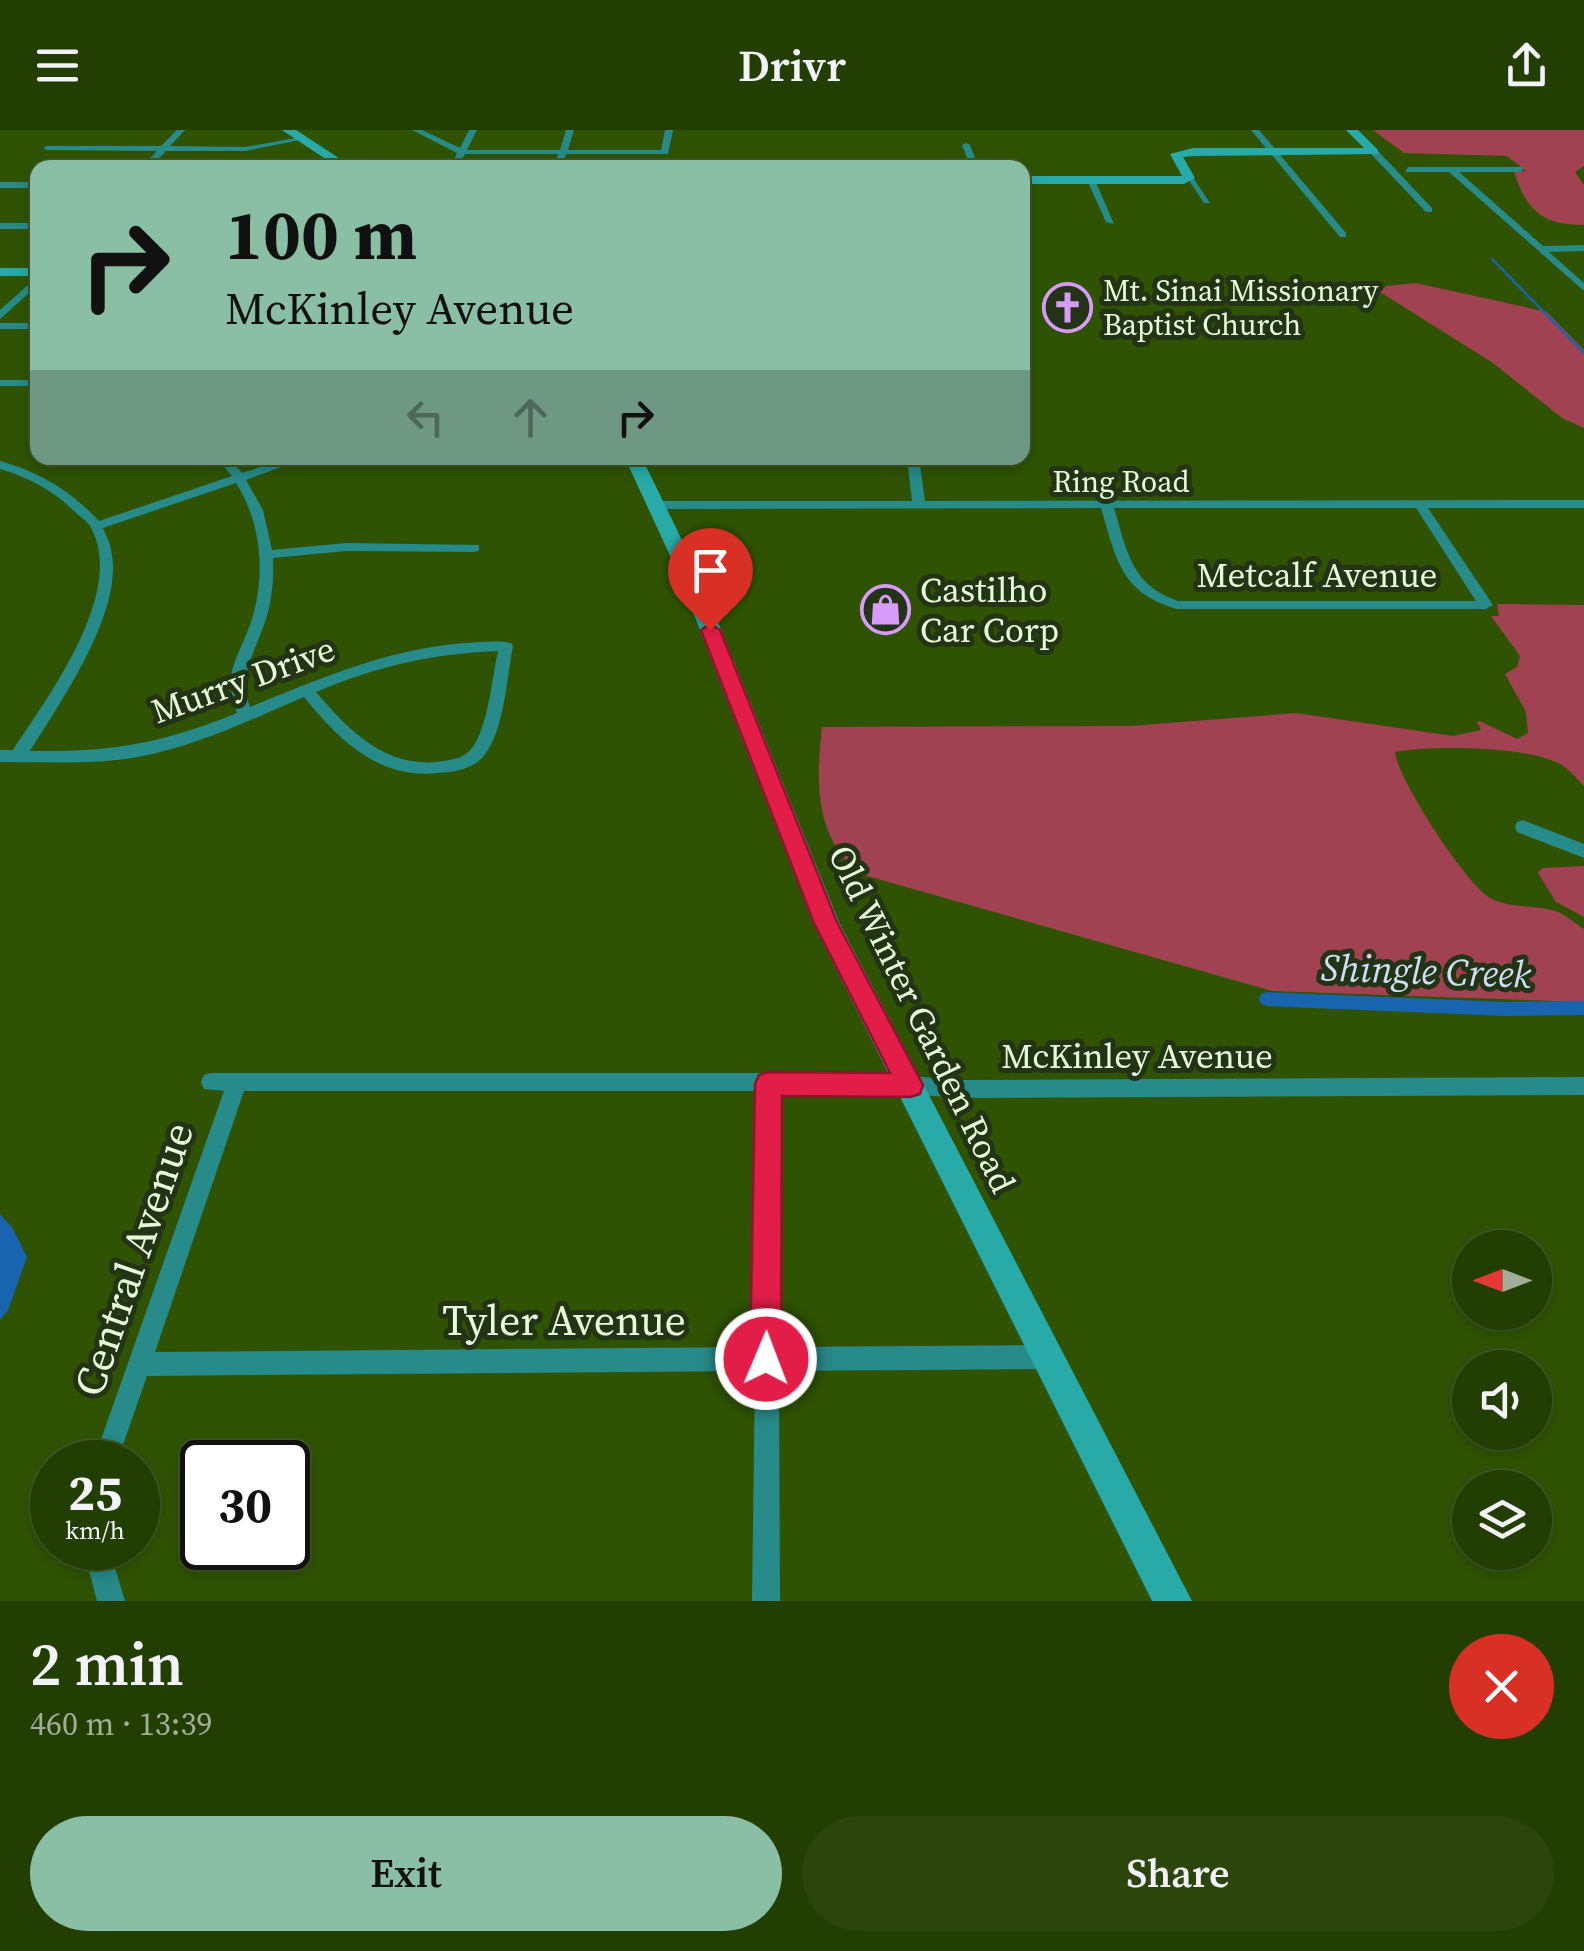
<!DOCTYPE html>
<html lang="en">
<head>
<meta charset="utf-8">
<style>
	:root { --surface:#233e02; --page:#2b450c; --text:#f1f3f6; --muted:#a3ae99; --line:#405724; --accent:#8abfa5 }
	body { margin:0; font-family:"Source Serif 4",serif; background:var(--page); color:var(--text); height:100vh; display:flex; flex-direction:column; font-size:38px; white-space:nowrap }
	* { box-sizing:border-box; margin:0 }
	p { font-size:32px; color:var(--muted) }
	.icon { flex:none; width:55px; height:55px; fill:none; stroke:currentColor; stroke-width:2; stroke-linecap:round; stroke-linejoin:round }
	.map { position:relative; height:1471px; overflow:hidden }
	.details { display:flex; flex-direction:column; background:var(--surface); flex:1 }
	.details>* { flex:none }
	.top-card { position:absolute; left:30px; top:30px; width:1000px; height:305px; border-radius:20px; box-shadow:0 5px 15px #0003,0 0 0 2px var(--line); background:#8abfa5; color:#111; overflow:hidden }
	.needle { width:65px; rotate:270deg }
	.controls { position:absolute; left:1452px; top:1100px; display:grid; gap:20px }
	.controls a { display:grid; place-items:center; width:100px; height:100px; border-radius:50%; background:var(--surface); box-shadow:0 5px 15px #0003,0 0 0 2px var(--line); font-size:50px }
	.speed { position:absolute; left:30px; top:1310px; display:flex; gap:20px; font-size:50px; font-weight:700; text-align:center }
	.speed>* { display:grid; place-content:center; width:130px; height:130px; border-radius:50%; background:var(--surface); box-shadow:0 5px 15px #0003,0 0 0 2px var(--line); line-height:1 }
	.speed small { font-size:25px; font-weight:400 }
	.speed .limit { border:5px solid #111; border-radius:15px; background:#fff; color:#111 }
	.pin { position:absolute; display:grid; place-items:center; width:85px; height:85px; color:#fff; margin:-102px -42px; border-radius:50% 50% 50% 0; rotate:-45deg; box-shadow:0 0 10px #0007 }
	.pin .icon { rotate:45deg }
	.me { position:absolute; width:110px; margin:-55px; rotate:1deg; stroke-linejoin:round; filter:drop-shadow(0 0 8px #0008) }
	.turn { display:flex; align-items:center; gap:35px; height:210px; padding:0 30px; font-size:45px }
	.turn .icon { width:130px; height:130px; stroke-width:2.5 }
	.turn b { display:block; font-size:70px; line-height:85px }
	.lanes { display:flex; align-items:center; height:95px; padding:0 30px; background:#0003; justify-content:center; gap:50px; direction:ltr }
	.lanes .off { opacity:.35 }
	.round { display:grid; place-items:center; flex:none; width:105px; height:105px; border-radius:52px; background:var(--page) }
	.summary { display:flex; align-items:center; justify-content:space-between; height:170px; padding:0 30px }
	h1 { font-size:60px; font-weight:600; line-height:75px }
	.action { display:flex; gap:20px; margin-top:auto; padding:20px 30px }
	.action a { flex:1; height:115px; border-radius:60px; background:var(--accent); color:#111; font-size:40px; font-weight:600; line-height:115px; text-align:center }
	.action a+a { background:var(--page); color:var(--text) }
	header { display:flex; justify-content:space-between; align-items:center; height:130px; padding:0 30px; background:var(--surface); font-size:45px; font-weight:600 }
	.map>svg:first-child { display:block }
	.green { fill:#a04251 }
	.water { fill:#1864ae }
	.lines { fill:none; stroke-linecap:round; stroke-linejoin:round }
	.stream { stroke:#1864ae; stroke-width:2.5 }
	.canal { fill:#1864ae; fill-rule:evenodd }
	.street { fill:#278b89; fill-rule:evenodd }
	.secondary { fill:#28aba8; fill-rule:evenodd }
	.route { fill:#e11d48; stroke:#92132f; stroke-width:2.5 }
	.labels { text-anchor:middle; dominant-baseline:central; stroke-width:10; stroke-linejoin:round; paint-order:stroke }
	.far-poi-label { font-size:30px; fill:#e4fbd5; stroke:#233315; text-anchor:start }
	.far-street-label { font-size:30px; fill:#e4fbd5; stroke:#233315 }
	.street-label { font-size:35px; fill:#e4fbd5; stroke:#233315 }
	.poi-label { font-size:35px; fill:#e4fbd5; stroke:#233315; text-anchor:start }
	.water-label { font-size:38px; font-style:italic; fill:#cedff3; stroke:#233315 }
	.near-street-label { font-size:42px; fill:#e4fbd5; stroke:#233315 }
</style>
</head>
<body>
<header><svg class="icon" aria-label="menu" viewBox="0 0 24 24"><path d="M4 6h16M4 12h16M4 18h16"/></svg>Drivr<svg class="icon" aria-label="share" viewBox="0 0 24 24"><path d="M12 15V3M7 8l5-5 5 5M5 13v7h14v-7"/></svg></header>
<div class="map">
<svg width="1584" height="1471" viewBox="0 0 1584 1471">
	<rect width="100%" height="100%" fill="#2f5303"/>
	<!-- green -->
	<path class="green" d="M1373 0H1584V36L1575 42 1584 55V95C1542 95 1527 81 1514 42L1526 41 1507 26 1404 23Z
		M1416 153 1547 182 1584 220V298L1562 288 1493 233 1380 162 1386 156Z
		M1497 474 1584 475V656C1577 649 1569 639 1560 634 1527 616 1432 615 1395 622 1397 648 1465 753 1490 768 1510 779 1537 774 1558 782 1567 786 1576 794 1584 799V872L1272 861 860 744C814 707 816 651 822 597L1130 596 1296 583 1453 606 1481 600 1477 592 1480 591 1517 609 1528 603 1526 582 1505 544 1517 537 1520 526 1491 486H1499Z
		M1584 736V787L1556 772 1538 743 1542 738Z"/>
	<!-- water -->
	<path class="water" d="M0 1084 12 1097 27 1127 8 1180 0 1190Z"/>
	<g class="lines">
		<!-- stream -->
		<path class="stream" d="M1492 129 1584 223"/>
		<!-- canal -->
		<path class="canal" d="M1267 862 1506 872 1584 871V885L1506 886 1267 876 1261 874 1259 869 1261 864Z"/>
		<!-- street -->
		<path class="street" d="M177 0H185L170 16 245 17 301 7 305 9 245 21H166L150 38H141L157 21 47 20 43 18 47 16H161Z
			M412 0H422L460 18 469 0H477L467 20H560L566 0H574L568 20H661L665 0H673L668 24H566L562 38H554L558 24H465L458 38H450L457 23Z
			M1251 0H1259L1346 103V107H1340Z
			M966 13 970 15 979 38H971L962 15Z
			M1371 20H1377L1432 78V82H1426L1371 24Z
			M1408 37H1524L1521 42H1459L1543 116 1584 115V121L1549 122 1584 153V161L1449 42H1405Z
			M1186 46H1192L1210 73H1204Z
			M1091 47 1095 50 1114 94 1106 92 1087 50Z
			M0 52H38V58H0Z
			M0 93H38V99H0Z
			M38 146V155L0 189V180Z
			M0 193H38V199H0Z
			M0 250H38V256H0Z
			M217 328H229L242 343 288 328H305L246 350 263 380 272 420 346 413 479 415V421L474 422 346 421 273 428C274 449 272 472 265 492 255 522 238 545 250 577 321 548 388 519 465 513 480 512 496 510 511 513L513 516C507 546 504 605 482 628 472 639 454 642 439 643 379 650 339 610 304 567 250 590 197 616 138 627 93 635 46 632 0 632V620H13C47 568 128 461 90 396 86 390 78 385 73 380 52 360 28 347 0 339V331C40 342 71 361 99 391L232 346ZM236 353C262 394 266 446 251 492 238 530 222 541 237 583 160 614 113 622 30 621 61 571 125 480 111 420 110 413 106 405 103 398ZM498 521C492 548 488 597 472 618 464 629 450 630 437 632 383 637 348 599 316 562 378 536 430 524 498 521Z
			M907 328H919L925 371 1584 370V378H1428L1493 475 1486 479H1177C1121 463 1116 429 1101 378L657 379 651 375 657 371H912ZM1114 378H1416L1476 471H1178C1131 455 1127 421 1114 378Z
			M1523 690 1584 714V728L1517 702 1515 697 1517 692Z
			M211 943H871L960 950 1584 947V965L960 968 871 961H779V1217L1049 1215 1057 1219 1061 1227 1057 1235 1049 1239 779 1241 780 1471H752L755 1241 147 1246 117 1332H93L224 961 204 959 201 952 204 945ZM244 961H759L756 1217 155 1222Z
			M83 1418H109L125 1471H97Z"/>
		<!-- secondary -->
		<path class="secondary" d="M282 0H296L354 38H339Z
			M1346 0H1358L1378 20V24L1193 26 1183 27 1195 48 1184 54H1022V46H1182L1170 24 1193 18H1364Z
			M0 138H38V146H0Z
			M625 328H642L698 443 839 792 1192 1471H1152L813 793 678 443Z"/>
	</g>
	<!-- route -->
	<path class="route" d="M710 494 720 500 837 792 923 955 920 964 910 967 782 966 781 1229 777 1240 766 1245 755 1240 750 1229 755 954 759 945 768 942 890 943 814 793 701 500Z"/>
	<!-- icons -->
	<defs>
		<symbol id="church-ring" viewBox="-11 -11 22 22"><circle r="9.5" fill="#233315" stroke="#d79bf9" stroke-width="1.5"/><path d="M-1.2-6h2.4v3.5h3.3v2.4h-3.3V6h-2.4V-.1h-3.3v-2.4h3.3Z" fill="#d79bf9"/></symbol>
		<symbol id="shop-ring" viewBox="-11 -11 22 22"><circle r="9.5" fill="#233315" stroke="#d79bf9" stroke-width="1.5"/><path d="M-5-2.5h2.3a2.7 3.5 0 0 1 5.4 0H5L5.5 6h-11ZM-1.5-2.5h3a1.5 2.3 0 0 0-3 0Z" fill="#d79bf9"/></symbol>
	</defs>
	<g fill-rule="evenodd">
		<use href="#church-ring" x="1040" y="150" width="55" height="55"/>
		<use href="#shop-ring" x="858" y="452" width="55" height="55"/>
	</g>
	<g class="labels">
		<!-- far-poi labels -->
		<g class="far-poi-label">
			<text x="1103" y="160">Mt. Sinai Missionary<tspan x="1103" dy="34">Baptist Church</tspan></text>
		</g>
		<!-- far-street labels -->
		<g class="far-street-label">
			<text x="1121" y="351">Ring Road</text>
		</g>
		<!-- street labels -->
		<g class="street-label">
			<text x="1317" y="445">Metcalf Avenue</text>
			<text transform="translate(243 550) rotate(-20)">Murry Drive</text>
			<text transform="translate(922 889) rotate(64)">Old Winter Garden Road</text>
			<text x="1137" y="926">McKinley Avenue</text>
		</g>
		<!-- poi labels -->
		<g class="poi-label">
			<text x="920" y="460">Castilho<tspan x="920" dy="40">Car Corp</tspan></text>
		</g>
		<!-- water labels -->
		<g class="water-label">
			<text transform="translate(1426 841) rotate(2)">Shingle Creek</text>
		</g>
		<!-- near-street labels -->
		<g class="near-street-label">
			<text transform="translate(133 1129) rotate(-71)">Central Avenue</text>
			<text x="564" y="1190">Tyler Avenue</text>
		</g>
	</g>
</svg>
<div class="controls">
<a><svg class="needle" viewBox="-14 -14 28 28"><path d="M0-13l5 13h-10z" fill="#e53935"/><path d="M0 13l5-13h-10z" fill="#a3ae99"/></svg></a>
<a><svg class="icon" aria-label="sound" viewBox="0 0 24 24"><path d="M4 9h4l5-4v14l-5-4H4zM17 9q2 3 0 6"/></svg></a>
<a><svg class="icon" aria-label="layers" viewBox="0 0 24 24"><path d="M12 4l9 5-9 5-9-5zM3 14l9 5 9-5"/></svg></a>
</div>
<div class="speed"><div>25<small>km/h</small></div><div class="limit">30</div></div>
<div class="pin" style="left:710px;top:500px;background:#d93025"><svg class="icon" aria-label="arrive" viewBox="0 0 24 24"><path d="M6 21V4h12l-3 4 3 4H6"/></svg></div>
<svg class="me" style="left:766px;top:1229px" viewBox="-20 -20 40 40"><circle r="17" fill="#e11d48" stroke="#fff" stroke-width="3"/><path d="M0-11L8 9 0 5-8 9z" fill="#fff"/></svg>
<div class="top-card">
<div class="turn"><svg class="icon" aria-label="right" viewBox="0 0 24 24"><path d="M7 20v-9h11M14 6l5 5-5 5"/></svg><div><b>100 m</b>McKinley Avenue</div></div>
<div class="lanes"><svg class="icon off" aria-label="left" viewBox="0 0 24 24"><path d="M17 20v-9H6M10 6l-5 5 5 5"/></svg><svg class="icon off" aria-label="ahead" viewBox="0 0 24 24"><path d="M12 20V5M6 11l6-6 6 6"/></svg><svg class="icon" aria-label="right" viewBox="0 0 24 24"><path d="M7 20v-9h11M14 6l5 5-5 5"/></svg></div>
</div>
</div>
<section class="details">
<div class="summary"><div><h1>2 min</h1><p>460 m · 13:39</p></div><a class="round" style="background:#d93025;color:#fff"><svg class="icon" aria-label="close" viewBox="0 0 24 24"><path d="M6 6l12 12M18 6L6 18"/></svg></a></div>
<div class="action"><a>Exit</a><a>Share</a></div>
</section>
</body>
</html>
